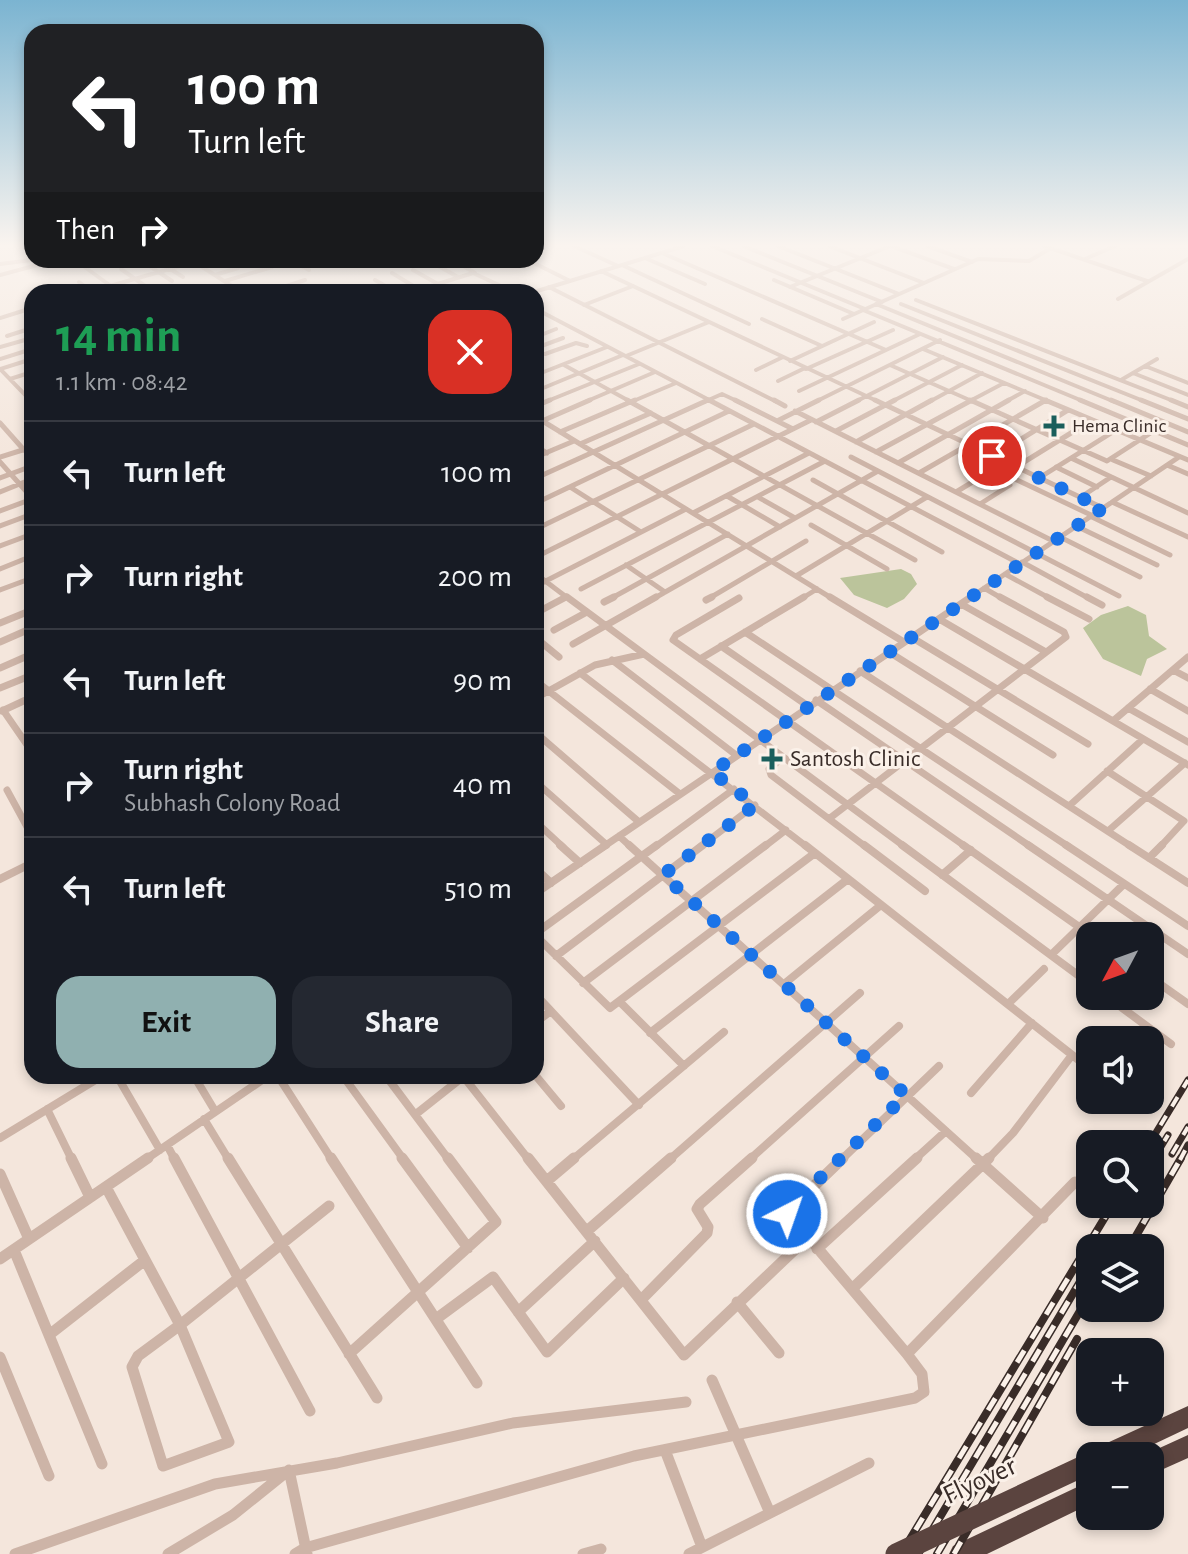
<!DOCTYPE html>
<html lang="en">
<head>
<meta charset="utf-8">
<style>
	:root { --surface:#171b24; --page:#242831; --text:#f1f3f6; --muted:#9ea1a6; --line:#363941; --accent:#90b0b0 }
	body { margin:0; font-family:"Alegreya Sans",sans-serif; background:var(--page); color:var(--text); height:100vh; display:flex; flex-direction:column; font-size:30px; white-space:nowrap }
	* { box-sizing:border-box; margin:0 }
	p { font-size:26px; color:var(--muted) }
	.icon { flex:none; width:44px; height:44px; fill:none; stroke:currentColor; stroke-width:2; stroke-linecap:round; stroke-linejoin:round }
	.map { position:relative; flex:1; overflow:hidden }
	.side { position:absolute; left:24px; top:284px; width:520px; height:800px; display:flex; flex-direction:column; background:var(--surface); border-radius:24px; box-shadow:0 4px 12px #0003 }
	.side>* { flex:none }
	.banner { position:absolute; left:24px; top:24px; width:520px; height:244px; border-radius:24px; box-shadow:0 4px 12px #0003; background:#202124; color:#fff; overflow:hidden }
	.needle { width:52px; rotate:229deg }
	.controls { position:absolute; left:1076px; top:922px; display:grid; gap:16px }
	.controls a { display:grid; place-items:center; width:88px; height:88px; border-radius:16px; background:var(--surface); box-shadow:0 4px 12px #0003; font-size:40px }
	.pin { position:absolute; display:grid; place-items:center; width:68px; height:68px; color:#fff; margin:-34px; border:4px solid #fff; border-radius:50%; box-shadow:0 2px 8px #0007 }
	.me { position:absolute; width:88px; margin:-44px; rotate:41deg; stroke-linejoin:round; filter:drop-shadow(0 0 6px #0008) }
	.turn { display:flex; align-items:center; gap:28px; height:168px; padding:0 32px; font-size:36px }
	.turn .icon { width:104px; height:104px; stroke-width:2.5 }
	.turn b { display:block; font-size:56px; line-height:68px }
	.then { display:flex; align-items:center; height:76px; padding:0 32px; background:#0003; gap:16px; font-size:30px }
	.round { display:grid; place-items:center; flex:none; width:84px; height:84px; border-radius:24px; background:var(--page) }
	.summary { display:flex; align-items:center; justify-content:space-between; height:136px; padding:0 32px }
	h1 { font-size:48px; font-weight:700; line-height:60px; color:#1e9e55 }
	.primary-button { display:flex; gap:16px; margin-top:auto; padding:16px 32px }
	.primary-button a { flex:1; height:92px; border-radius:24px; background:var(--accent); color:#111; font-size:32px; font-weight:700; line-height:92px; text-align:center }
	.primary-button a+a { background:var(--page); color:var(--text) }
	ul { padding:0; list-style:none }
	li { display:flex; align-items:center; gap:24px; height:104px; padding:0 32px; border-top:2px solid var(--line) }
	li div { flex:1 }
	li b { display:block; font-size:30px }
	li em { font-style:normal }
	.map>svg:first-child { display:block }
	.green { fill:#bbc49b }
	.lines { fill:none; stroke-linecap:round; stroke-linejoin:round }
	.street-far4 { stroke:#cdb4a7; stroke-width:4 }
	.street-far3 { stroke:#cdb4a7; stroke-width:5 }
	.street-far2 { stroke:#cdb4a7; stroke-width:7 }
	.street-far1 { stroke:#cdb4a7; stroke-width:8 }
	.street { stroke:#cdb4a7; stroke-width:11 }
	.highway { fill:#5b443f; fill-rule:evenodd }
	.rail-far1-casing { stroke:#392c28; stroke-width:7 }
	.rail-casing { stroke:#392c28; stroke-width:8 }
	.rail-far1 { stroke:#fbf1e9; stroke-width:4; stroke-dasharray:11; stroke-linecap:butt }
	.rail { stroke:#fbf1e9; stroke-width:5; stroke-dasharray:14; stroke-linecap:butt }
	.highway-bridge { stroke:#5b443f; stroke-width:21 }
	.route { stroke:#1a73e8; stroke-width:14; stroke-dasharray:0 25.2 }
	.poi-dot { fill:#1a5e5b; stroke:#fbf1e9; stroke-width:3 }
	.labels { text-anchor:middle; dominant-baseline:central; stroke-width:6; stroke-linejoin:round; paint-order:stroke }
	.far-poi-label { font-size:20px; fill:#392c28; stroke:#fbf1e9; text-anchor:start }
	.poi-label { font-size:24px; fill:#392c28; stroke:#fbf1e9; text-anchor:start }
	.near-street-label { font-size:28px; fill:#392c28; stroke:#fbf1e9 }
</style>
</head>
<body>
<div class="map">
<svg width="1188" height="1554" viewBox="0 0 1188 1554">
	<rect width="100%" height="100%" fill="#f4e6dc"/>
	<!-- green -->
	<path class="green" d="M901 569 911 574 917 584 904 599 887 608 854 595 840 578Z
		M1128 606 1146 615 1149 636 1167 649 1147 659 1141 676 1103 659 1083 628 1101 615Z"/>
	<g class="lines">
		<!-- street-far4 -->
		<path class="street-far4" d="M574 246 618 266
			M712 246 865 309
			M743 246 882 302
			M778 246 899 294
			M829 246 924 283
			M891 246 954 269
			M927 246 972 262
			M1044 246 1147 281
			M662 253 886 350
			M645 258 705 284
			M1085 259 1115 246
			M75 260 119 292
			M156 260 183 277
			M227 260 237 263 248 260
			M290 260 309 270
			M315 260 324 265
			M453 260 475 273
			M528 260 570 281
			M193 261 241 292
			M145 263 172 281
			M433 263 458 277
			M0 264 32 260
			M622 265 749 324
			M85 267 110 260
			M121 269 148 288
			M413 270 438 284
			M601 271 879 402
			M392 273 420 290
			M0 275 56 260
			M215 275 238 268
			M375 280 396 292
			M774 280 854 314
			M225 281 272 267 266 260
			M79 282 91 291
			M549 287 777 402
			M790 287 890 246
			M89 292 194 262
			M268 292 305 280
			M412 292 473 273 514 292
			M534 292 684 246
			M1118 299 1188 259
			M916 300 1176 402
			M876 304 1115 402
			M901 304 1146 402
			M584 305 633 286
			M536 309 713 402
			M863 310 1085 402
			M0 318 32 308
			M762 319 822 346
			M843 319 978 259 1029 261 1051 248
			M7 336 32 328
			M536 337 556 329
			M0 347 32 338
			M536 348 563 338
			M923 349 1050 402
			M545 354 576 343 587 346
			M626 356 709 322
			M0 359 32 349
			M790 361 874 322
			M564 365 631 402
			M890 365 974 402
			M1145 366 1188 383
			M0 369 32 402
			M0 369 32 359
			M806 369 893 330
			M756 370 783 357
			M1133 373 1188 395
			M536 375 607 347
			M10 379 32 372
			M1121 380 1157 359
			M778 381 805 368
			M536 391 623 355
			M799 391 920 334
			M545 402 639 364
			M585 402 655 372
			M631 402 676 383
			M704 402 722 394 739 402
			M815 402 940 340
			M855 402 943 357
			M891 402 962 365
			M929 402 982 373
			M968 402 1004 383
			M1005 402 1025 391
			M1042 402 1046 400"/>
		<!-- street-far3 -->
		<path class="street-far3" d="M627 400 915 560
			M709 400 1020 564
			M735 400 793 429
			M774 400 785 406
			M875 400 1103 508
			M970 400 1107 461 1166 423
			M1045 400 1188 460
			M1080 400 1188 445
			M1111 400 1188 432
			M1141 400 1188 419
			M1171 400 1188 407
			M536 406 550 400
			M795 411 1053 541
			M536 417 833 599
			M542 421 590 400
			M777 421 819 400
			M816 422 859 400
			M0 423 24 450
			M836 431 895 400
			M560 432 635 400
			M856 442 932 400
			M580 444 651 413
			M536 446 547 453
			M876 452 972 400
			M0 457 32 447
			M536 457 574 441
			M851 457 1119 596
			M1071 458 1188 513
			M1113 460 1151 476
			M0 462 32 498
			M984 462 1068 410
			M898 463 1009 400
			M1167 465 1188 474
			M1016 467 1092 420
			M1056 467 1097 487
			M919 473 1046 400
			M0 478 32 466
			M536 478 708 400
			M1039 478 1116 430
			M813 480 942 552
			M570 487 641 532
			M0 492 32 479
			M956 492 994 469 1091 515
			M727 496 780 527
			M758 497 795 518
			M1081 497 1111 477
			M1112 502 1188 537
			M536 503 729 411
			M980 504 1010 485
			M0 511 32 499
			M693 513 809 453
			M1090 516 1170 555
			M811 525 887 569
			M0 526 32 514
			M1076 526 1157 565
			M536 529 754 424
			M1060 537 1140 577
			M0 546 32 534
			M536 557 811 420
			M1022 562 1090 599
			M626 565 665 592
			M0 569 32 556
			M536 574 569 599
			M1005 574 1051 599
			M796 576 927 497
			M536 586 686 509
			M984 588 1003 599
			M581 589 825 461
			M0 590 32 578
			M563 599 566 597
			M610 599 728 534
			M653 599 878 471
			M708 599 806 541
			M801 599 817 589
			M968 599 1179 457"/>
		<!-- street-far2 -->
		<path class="street-far2" d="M567 597 905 847
			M830 597 904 642
			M1047 597 1089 619
			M1087 597 1102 605
			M739 598 676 635 673 640 966 847
			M706 600 712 597
			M604 602 614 597
			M961 604 1046 652
			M536 613 566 597
			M939 619 1188 765
			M0 623 32 610
			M554 630 587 612
			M745 632 1069 847
			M911 637 1088 744
			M536 638 559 657
			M0 642 32 628
			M573 644 656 597
			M721 646 808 706
			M889 652 1053 755
			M700 659 804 597
			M612 660 736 755
			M0 668 32 654
			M1173 670 1188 678
			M860 671 1132 847
			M580 673 807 847
			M536 681 680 794
			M0 688 32 675
			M1150 689 1188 711
			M536 698 595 665 644 654
			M816 700 1031 847
			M1128 708 1188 742
			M3 710 32 752
			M2 711 32 697
			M1113 721 1188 657
			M536 733 639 822
			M783 757 769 769 771 775 866 847
			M1107 771 1184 821 1160 847
			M536 782 607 845
			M7 790 32 836
			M1069 806 1143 739
			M830 818 1066 637 1064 632 1000 597
			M536 822 563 847
			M1108 831 1185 763
			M619 836 631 847
			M603 847 971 597
			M655 847 734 789
			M700 847 755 805
			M764 847 786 830"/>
		<!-- street-far1 -->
		<path class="street-far1" d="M560 845 580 863
			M629 845 978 1160
			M805 845 1090 1069
			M864 845 925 891
			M902 845 1090 984
			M963 845 1092 936
			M1028 845 1188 954
			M1066 845 1188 926
			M1129 845 1188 883
			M1149 858 1162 845
			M536 869 551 883
			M942 875 971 850
			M0 879 32 863
			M536 893 606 845
			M536 933 657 845
			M536 936 610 1008 815 853
			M1051 955 1124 884
			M556 956 703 845
			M1150 977 1188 1004
			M583 983 766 845
			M784 984 881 905
			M536 995 639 1105
			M1106 996 1171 1044
			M620 1002 684 1066
			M1008 1004 1044 969
			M536 1022 551 1011
			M650 1033 848 879
			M117 1076 160 1150
			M194 1076 215 1111
			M278 1076 332 1160
			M343 1076 404 1160
			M386 1076 449 1160
			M463 1076 529 1160
			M536 1076 561 1106
			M971 1093 1032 1023
			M1130 1100 1135 1104
			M47 1109 72 1160
			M416 1114 464 1076
			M204 1119 229 1160
			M0 1138 102 1076
			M167 1145 175 1160
			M145 1160 268 1076
			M572 1160 724 1032
			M669 1160 860 993
			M749 1160 899 1026
			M841 1160 939 1066
			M914 1160 946 1131
			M987 1160 1013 1133 1072 1055"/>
		<!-- street -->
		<path class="street" d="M71 1158 90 1197
			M174 1158 310 1411
			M228 1158 377 1398
			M331 1158 477 1383
			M402 1158 468 1248
			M528 1158 684 1355 807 1238
			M976 1158 1043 1218
			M0 1174 29 1239
			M548 1180 574 1158
			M106 1187 180 1325
			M587 1231 671 1158
			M817 1249 917 1158
			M14 1250 102 1464
			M0 1259 148 1158
			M852 1289 989 1158
			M641 1300 707 1233 708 1227 697 1209 700 1204 752 1158
			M737 1302 779 1353
			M518 1312 595 1241
			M436 1319 493 1277 547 1352 624 1278
			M180 1325 229 1442 163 1466 132 1367 138 1356Z
			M180 1325 329 1206
			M49 1335 145 1260
			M349 1354 496 1222 448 1158
			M907 1354 1075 1182
			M0 1357 49 1476
			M712 1380 770 1513
			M665 1450 702 1547
			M15 1554 215 1484 337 1463 513 1423 686 1402
			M168 1554 233 1515 289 1470 307 1554
			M295 1554 305 1548 634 1456 915 1398 924 1392 922 1374 907 1354 787 1212 843 1158
			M583 1554 601 1549
			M689 1554 869 1463"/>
		<!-- highway -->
		<path class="highway" d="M1188 1406V1428L1129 1456H1093L1096 1448Z
			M1188 1435V1458L1150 1475V1456H1142Z
			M1090 1481V1504L987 1554H949L953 1546Z"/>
		<defs>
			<path id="rail-far1" d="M1149 1144 1188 1080
				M1172 1154 1188 1127
				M1153 1160 1168 1135
				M1180 1160 1188 1145"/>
			<path id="rail" d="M1150 1165 1154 1158
				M1129 1248 1181 1158
				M901 1554 1113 1204
				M918 1554 1090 1265
				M937 1554 1090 1294
				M954 1554 1077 1339"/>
		</defs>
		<!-- rail-far1 casing -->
		<use href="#rail-far1" class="rail-far1-casing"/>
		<!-- rail casing -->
		<use href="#rail" class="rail-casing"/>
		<!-- rail-far1 -->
		<use href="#rail-far1" class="rail-far1"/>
		<!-- rail -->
		<use href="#rail" class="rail"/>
		<!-- highway-bridge -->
		<path class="highway-bridge" d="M896 1554 1090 1463"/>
	</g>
	<!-- sky -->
	<linearGradient id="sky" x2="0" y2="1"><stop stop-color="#7bb4d1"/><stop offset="0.53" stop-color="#faf4ef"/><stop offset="1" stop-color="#faf4ef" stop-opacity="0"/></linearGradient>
	<rect width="1188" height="463" fill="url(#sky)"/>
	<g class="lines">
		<!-- route -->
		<path class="route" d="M787 1214 788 1209 906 1095 663 875 755 805 712 772 1103 508 992 456"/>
	</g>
	<!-- markers -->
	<g class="poi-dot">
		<path d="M1050 414h8v8h8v8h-8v8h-8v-8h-8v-8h8z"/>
		<path d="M768 747h8v8h8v8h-8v8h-8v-8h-8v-8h8z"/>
	</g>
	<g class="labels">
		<!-- far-poi labels -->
		<g class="far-poi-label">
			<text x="1072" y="426">Hema Clinic</text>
		</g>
		<!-- poi labels -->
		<g class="poi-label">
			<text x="790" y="759">Santosh Clinic</text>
		</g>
		<!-- near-street labels -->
		<g class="near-street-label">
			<text transform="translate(980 1481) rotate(-25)">Flyover</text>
		</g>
	</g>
</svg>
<div class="controls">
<a><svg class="needle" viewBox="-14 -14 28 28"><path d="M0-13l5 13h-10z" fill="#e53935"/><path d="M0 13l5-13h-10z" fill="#9ea1a6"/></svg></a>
<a><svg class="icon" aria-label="sound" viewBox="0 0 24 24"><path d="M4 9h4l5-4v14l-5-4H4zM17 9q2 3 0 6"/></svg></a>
<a><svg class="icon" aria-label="search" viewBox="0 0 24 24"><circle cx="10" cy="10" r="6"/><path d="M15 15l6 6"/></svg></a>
<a><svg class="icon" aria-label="layers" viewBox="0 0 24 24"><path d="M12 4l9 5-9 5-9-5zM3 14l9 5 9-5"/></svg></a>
<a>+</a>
<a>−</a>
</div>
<div class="pin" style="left:992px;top:456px;background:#d93025"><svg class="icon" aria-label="arrive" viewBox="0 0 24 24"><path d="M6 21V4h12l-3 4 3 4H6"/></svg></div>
<svg class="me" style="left:787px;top:1214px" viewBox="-20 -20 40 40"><circle r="17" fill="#1a73e8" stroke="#fff" stroke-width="3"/><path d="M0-11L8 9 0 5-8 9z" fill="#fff"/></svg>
<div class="banner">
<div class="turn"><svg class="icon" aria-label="left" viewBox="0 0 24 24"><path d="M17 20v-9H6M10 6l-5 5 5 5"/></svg><div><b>100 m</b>Turn left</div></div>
<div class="then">Then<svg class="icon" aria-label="right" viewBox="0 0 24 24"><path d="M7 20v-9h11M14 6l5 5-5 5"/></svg></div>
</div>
<section class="side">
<div class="summary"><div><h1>14 min</h1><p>1.1 km · 08:42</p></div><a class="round" style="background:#d93025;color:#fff"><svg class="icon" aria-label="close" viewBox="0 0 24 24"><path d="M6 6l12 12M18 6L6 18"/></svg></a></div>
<ul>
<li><svg class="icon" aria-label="left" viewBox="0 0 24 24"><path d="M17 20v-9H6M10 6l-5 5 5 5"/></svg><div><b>Turn left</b></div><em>100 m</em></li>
<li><svg class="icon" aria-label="right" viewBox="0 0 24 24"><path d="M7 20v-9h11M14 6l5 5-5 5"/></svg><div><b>Turn right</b></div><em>200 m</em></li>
<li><svg class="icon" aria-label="left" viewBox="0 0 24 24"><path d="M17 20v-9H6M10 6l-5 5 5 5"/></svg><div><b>Turn left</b></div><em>90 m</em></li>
<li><svg class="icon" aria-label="right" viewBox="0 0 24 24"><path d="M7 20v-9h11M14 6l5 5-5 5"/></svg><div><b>Turn right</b><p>Subhash Colony Road</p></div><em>40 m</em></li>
<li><svg class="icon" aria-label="left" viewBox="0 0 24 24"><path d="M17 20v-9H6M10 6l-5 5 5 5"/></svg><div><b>Turn left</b></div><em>510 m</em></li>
</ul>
<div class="primary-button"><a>Exit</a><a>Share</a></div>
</section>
</div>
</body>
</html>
